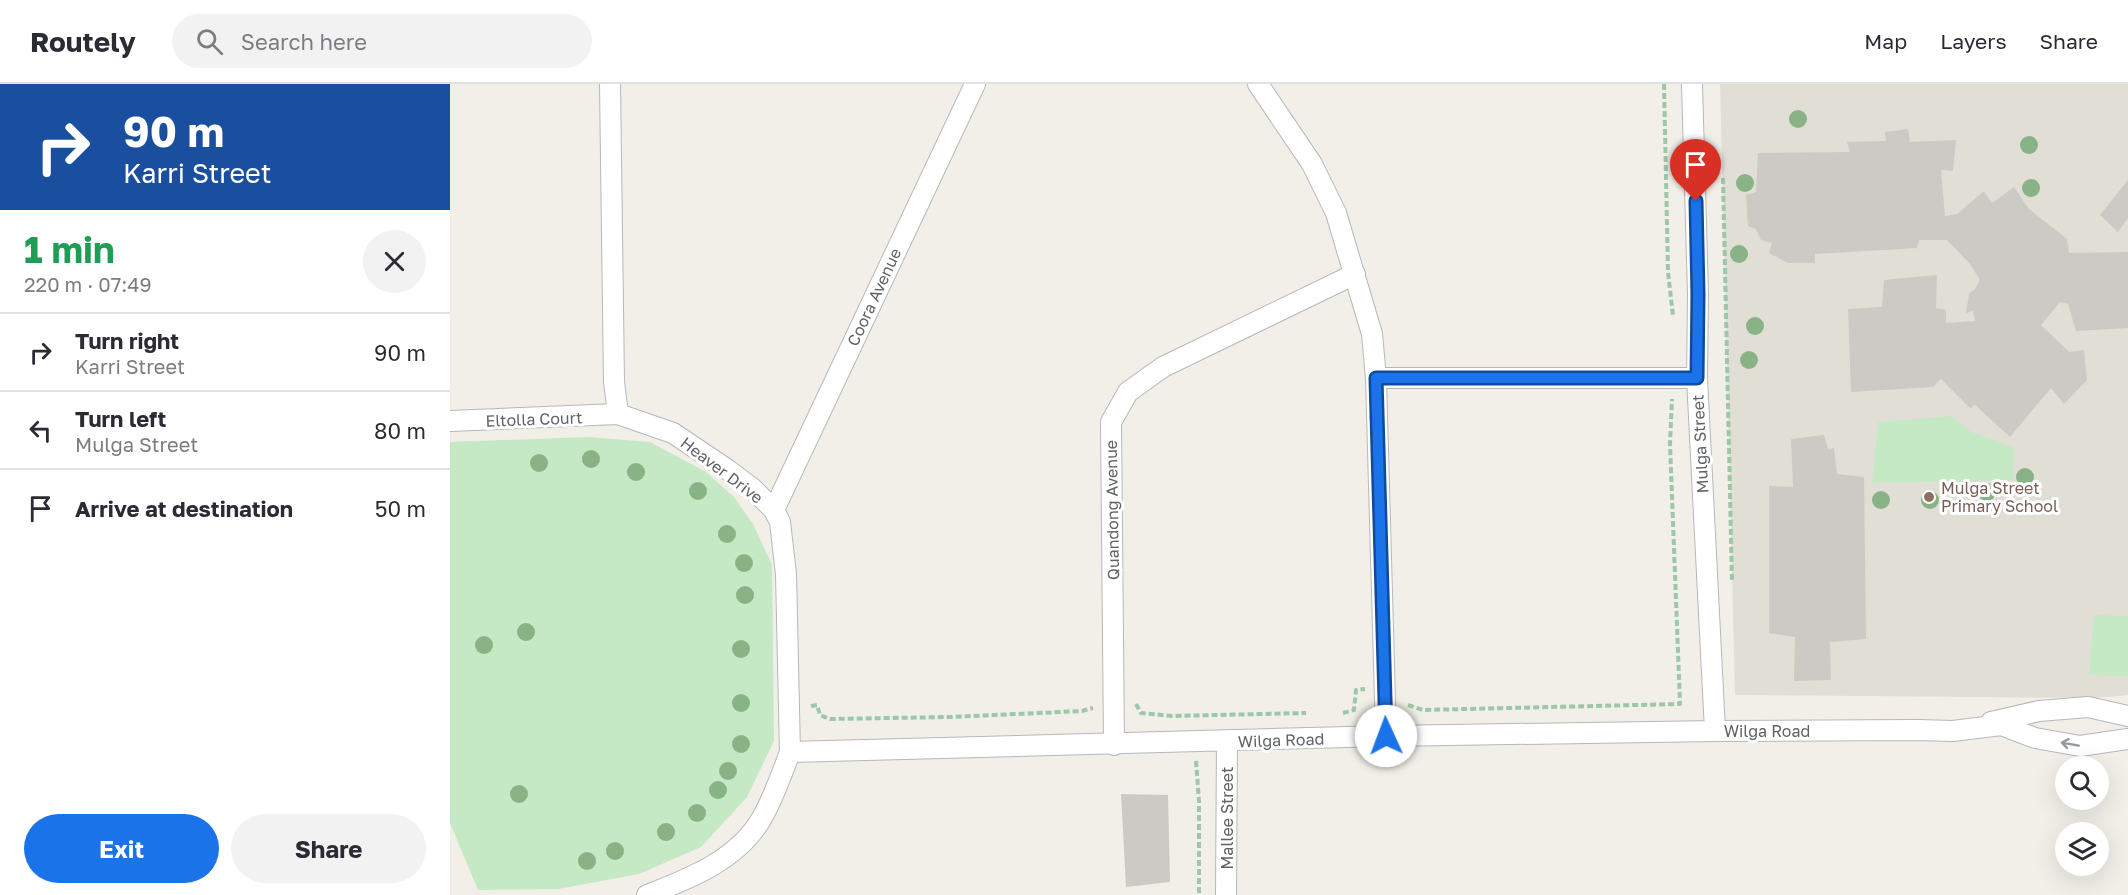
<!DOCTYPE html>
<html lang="en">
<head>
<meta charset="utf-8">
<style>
	:root { --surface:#fff; --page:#f2f2f3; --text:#2b2b33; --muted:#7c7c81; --line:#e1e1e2; --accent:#1a73e8 }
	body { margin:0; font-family:"Golos Text",sans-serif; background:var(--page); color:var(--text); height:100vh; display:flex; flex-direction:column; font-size:22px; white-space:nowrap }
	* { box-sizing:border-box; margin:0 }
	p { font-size:20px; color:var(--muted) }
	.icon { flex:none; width:33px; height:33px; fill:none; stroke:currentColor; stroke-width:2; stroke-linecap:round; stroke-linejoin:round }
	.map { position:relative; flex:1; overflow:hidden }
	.sheet { display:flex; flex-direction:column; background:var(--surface); width:450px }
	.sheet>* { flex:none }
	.hud { background:#1a4fa0; color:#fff; overflow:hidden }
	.fabs { position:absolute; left:1605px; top:672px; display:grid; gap:12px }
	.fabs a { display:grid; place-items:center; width:54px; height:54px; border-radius:50%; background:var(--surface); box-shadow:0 6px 24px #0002; font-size:30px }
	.pin { position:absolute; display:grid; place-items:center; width:51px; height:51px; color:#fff; margin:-62px -26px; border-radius:50% 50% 50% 0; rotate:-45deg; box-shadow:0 0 6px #0007 }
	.pin .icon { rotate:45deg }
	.me { position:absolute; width:66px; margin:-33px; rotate:358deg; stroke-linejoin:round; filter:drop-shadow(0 0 4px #0008) }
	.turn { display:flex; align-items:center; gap:21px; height:126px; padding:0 24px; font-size:27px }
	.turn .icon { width:78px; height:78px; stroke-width:2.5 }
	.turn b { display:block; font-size:42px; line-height:51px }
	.round { display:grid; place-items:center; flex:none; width:63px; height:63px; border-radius:32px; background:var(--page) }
	.head { display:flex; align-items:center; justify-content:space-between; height:102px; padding:0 24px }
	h1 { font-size:36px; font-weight:700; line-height:45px; color:#1e9e55 }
	.action { display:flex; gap:12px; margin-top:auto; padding:12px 24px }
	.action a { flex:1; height:69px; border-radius:36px; background:var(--accent); color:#fff; font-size:24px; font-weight:700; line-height:69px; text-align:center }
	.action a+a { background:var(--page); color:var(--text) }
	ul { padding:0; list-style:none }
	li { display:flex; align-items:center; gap:18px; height:78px; padding:0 24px; border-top:2px solid var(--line) }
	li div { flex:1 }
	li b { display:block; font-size:22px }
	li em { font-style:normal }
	header { display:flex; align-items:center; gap:36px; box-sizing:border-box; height:84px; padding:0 30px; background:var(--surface); border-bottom:2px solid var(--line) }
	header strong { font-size:28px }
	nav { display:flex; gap:33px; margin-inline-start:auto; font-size:21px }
	.search { width:420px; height:54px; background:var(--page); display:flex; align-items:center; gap:15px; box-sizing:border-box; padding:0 21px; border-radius:33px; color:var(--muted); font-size:22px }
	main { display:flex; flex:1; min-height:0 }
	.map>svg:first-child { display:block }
	.education { fill:#e1ded6 }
	.green { fill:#c5e8c5 }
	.building { fill:#cccac5 }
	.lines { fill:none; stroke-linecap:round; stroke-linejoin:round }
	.street-casing { stroke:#b5b8bc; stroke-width:22 }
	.path { stroke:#9cc7a9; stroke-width:4; stroke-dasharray:6 3; stroke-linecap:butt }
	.street { stroke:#fff; stroke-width:20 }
	.tree { fill:#89b387 }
	.oneway { stroke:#979a9d }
	.route-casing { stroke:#114b97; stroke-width:15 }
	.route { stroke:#1a73e8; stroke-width:10 }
	.education-dot { fill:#8d6e63; stroke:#fff; stroke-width:2 }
	.labels { text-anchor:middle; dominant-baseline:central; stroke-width:6; stroke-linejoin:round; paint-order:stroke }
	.street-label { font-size:16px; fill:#5f6368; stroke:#fff }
	.education-label { font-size:16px; fill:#785e54; stroke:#fff; text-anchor:start }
</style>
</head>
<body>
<header>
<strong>Routely</strong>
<div class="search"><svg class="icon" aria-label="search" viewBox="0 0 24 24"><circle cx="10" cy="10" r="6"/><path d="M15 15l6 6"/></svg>Search here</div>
<nav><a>Map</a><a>Layers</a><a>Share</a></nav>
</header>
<main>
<section class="sheet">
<div class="hud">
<div class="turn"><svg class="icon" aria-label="right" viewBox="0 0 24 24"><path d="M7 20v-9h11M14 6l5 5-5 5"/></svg><div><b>90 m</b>Karri Street</div></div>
</div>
<div class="head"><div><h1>1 min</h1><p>220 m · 07:49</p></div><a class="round"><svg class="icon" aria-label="close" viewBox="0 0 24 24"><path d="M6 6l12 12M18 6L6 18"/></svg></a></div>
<ul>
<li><svg class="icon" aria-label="right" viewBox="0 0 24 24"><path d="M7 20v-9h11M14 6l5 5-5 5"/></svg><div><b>Turn right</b><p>Karri Street</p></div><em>90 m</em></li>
<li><svg class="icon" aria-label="left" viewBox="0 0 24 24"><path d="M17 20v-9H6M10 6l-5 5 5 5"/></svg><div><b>Turn left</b><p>Mulga Street</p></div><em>80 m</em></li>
<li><svg class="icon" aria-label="arrive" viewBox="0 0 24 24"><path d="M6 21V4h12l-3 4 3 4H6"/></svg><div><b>Arrive at destination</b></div><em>50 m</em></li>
</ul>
<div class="action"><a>Exit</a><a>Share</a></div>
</section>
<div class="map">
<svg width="1678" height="811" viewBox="0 0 1678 811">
	<rect width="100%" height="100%" fill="#f1efe8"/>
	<!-- education -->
	<path class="education" d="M1270 0H1678V611L1646 614 1285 611Z"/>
	<!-- green -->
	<path class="green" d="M1502 332 1521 348 1564 363 1563 396 1422 399 1428 338Z
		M138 353 200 358 256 388 284 413 303 440 322 481 324 657 297 713 251 763 189 790 108 805 28 806 0 739V358Z
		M1644 531 1678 532V592L1639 591Z"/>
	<!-- building -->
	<path class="building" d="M1458 45 1460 58 1506 56 1503 87 1491 86 1495 132 1507 130 1534 107 1542 119 1564 103 1578 124 1617 155 1619 169 1678 168V244L1626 247 1618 220 1610 218 1591 241 1619 268 1634 266 1637 296 1614 320 1601 304 1560 353 1524 320 1521 325 1491 295 1483 303 1401 308 1398 225 1432 223 1434 196 1487 191 1486 224 1496 226V239L1525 237 1523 227 1516 229 1519 210 1525 205 1530 196 1520 180 1497 156H1469L1467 164 1365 170V179H1338L1319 169 1322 159 1311 156 1306 145 1298 142 1296 111 1306 108 1308 69 1400 68 1397 58 1436 57 1435 48Z
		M1678 96V134L1668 148 1650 131Z
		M1374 351 1378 365 1384 364 1387 390 1414 393 1416 555 1380 558 1381 596 1344 597 1345 553 1319 549V402L1343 403 1341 355Z
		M671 710 718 711 720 798 676 803Z"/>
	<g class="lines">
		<defs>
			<path id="street" d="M160 0 164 298 168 330 223 349 278 386 302 404 324 426 330 438 336 490 340 668C332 690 324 712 313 732 290 775 239 795 197 811
				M808 0 862 80 886 129 922 250 926 294 936 652
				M1242 0 1248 210 1247 294 1265 647
				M926 294H1247
				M0 337 168 330
				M324 426 525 0
				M1541 638 1589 627 1638 623 1678 632
				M664 661 661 338 678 308 713 283 905 190
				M340 668 936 652 1265 647 1467 646 1503 647 1551 641 1585 654 1630 662 1678 655
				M776 811 777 658"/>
		</defs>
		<!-- street casing -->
		<use href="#street" class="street-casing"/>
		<!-- path -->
		<path class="path" d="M1214 0 1218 188 1223 232
			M1273 94 1282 499
			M686 620 691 629 722 632 856 629
			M958 621 973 626 1230 620 1220 360 1222 315
			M361 622 367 621 370 631 380 635 501 633 632 627 643 624
			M893 629 904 626 906 606 915 605
			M746 677 749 717V811"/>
		<!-- street -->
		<use href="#street" class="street"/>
	</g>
	<!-- trees -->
	<g class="tree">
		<circle cx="1348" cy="35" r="9"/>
		<circle cx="1579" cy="61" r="9"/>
		<circle cx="1295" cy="99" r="9"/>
		<circle cx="1581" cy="104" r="9"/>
		<circle cx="1289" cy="170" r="9"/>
		<circle cx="1305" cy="242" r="9"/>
		<circle cx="1299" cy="276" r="9"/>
		<circle cx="141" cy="375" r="9"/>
		<circle cx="89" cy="379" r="9"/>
		<circle cx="186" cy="388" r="9"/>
		<circle cx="1575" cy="393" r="9"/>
		<circle cx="248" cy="407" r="9"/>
		<circle cx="1537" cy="408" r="9"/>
		<circle cx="1431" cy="416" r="9"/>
		<circle cx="1480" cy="416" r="9"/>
		<circle cx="277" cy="450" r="9"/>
		<circle cx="294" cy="479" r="9"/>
		<circle cx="295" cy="511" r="9"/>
		<circle cx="76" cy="548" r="9"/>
		<circle cx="34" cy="561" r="9"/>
		<circle cx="291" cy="565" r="9"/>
		<circle cx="291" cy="619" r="9"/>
		<circle cx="291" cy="660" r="9"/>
		<circle cx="278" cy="687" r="9"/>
		<circle cx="268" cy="706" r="9"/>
		<circle cx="69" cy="710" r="9"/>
		<circle cx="247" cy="729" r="9"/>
		<circle cx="216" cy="748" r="9"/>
		<circle cx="165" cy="767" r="9"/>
		<circle cx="137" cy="777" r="9"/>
	</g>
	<!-- one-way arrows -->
	<defs><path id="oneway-shaft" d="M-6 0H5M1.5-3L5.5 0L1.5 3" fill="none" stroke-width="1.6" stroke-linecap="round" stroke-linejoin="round" transform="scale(1.5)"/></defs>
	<use class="oneway" href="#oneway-shaft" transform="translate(1620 660) rotate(-170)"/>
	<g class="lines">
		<defs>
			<path id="route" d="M936 652 926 294H1247L1248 210 1246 117"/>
		</defs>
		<!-- route casing -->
		<use href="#route" class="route-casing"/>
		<!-- route -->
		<use href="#route" class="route"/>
	</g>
	<!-- markers -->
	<circle class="education-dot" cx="1479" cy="413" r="6"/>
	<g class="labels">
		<!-- street labels -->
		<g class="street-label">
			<text transform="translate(424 213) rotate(-65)">Coora Avenue</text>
			<text transform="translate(84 335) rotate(-2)">Eltolla Court</text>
			<text transform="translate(1250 360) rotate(-93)">Mulga Street</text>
			<text transform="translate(272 386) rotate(37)">Heaver Drive</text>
			<text transform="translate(662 426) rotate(-91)">Quandong Avenue</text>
			<text x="1317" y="647">Wilga Road</text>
			<text transform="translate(831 656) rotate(-2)">Wilga Road</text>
			<text transform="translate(777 734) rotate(-90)">Mallee Street</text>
		</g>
		<!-- education labels -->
		<g class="education-label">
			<text x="1491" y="404">Mulga Street<tspan x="1491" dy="18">Primary School</tspan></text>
		</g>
	</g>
</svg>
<div class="fabs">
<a><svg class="icon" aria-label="search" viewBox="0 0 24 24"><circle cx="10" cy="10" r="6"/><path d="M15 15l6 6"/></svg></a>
<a><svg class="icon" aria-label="layers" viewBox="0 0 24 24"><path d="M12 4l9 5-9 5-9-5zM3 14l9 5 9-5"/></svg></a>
</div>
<div class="pin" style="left:1246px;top:117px;background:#d93025"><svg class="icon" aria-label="arrive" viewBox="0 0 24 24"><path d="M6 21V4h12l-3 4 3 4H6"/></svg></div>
<svg class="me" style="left:936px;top:652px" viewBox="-20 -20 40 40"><circle r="19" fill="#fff"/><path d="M0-13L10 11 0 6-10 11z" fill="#1a73e8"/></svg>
</div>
</main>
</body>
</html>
